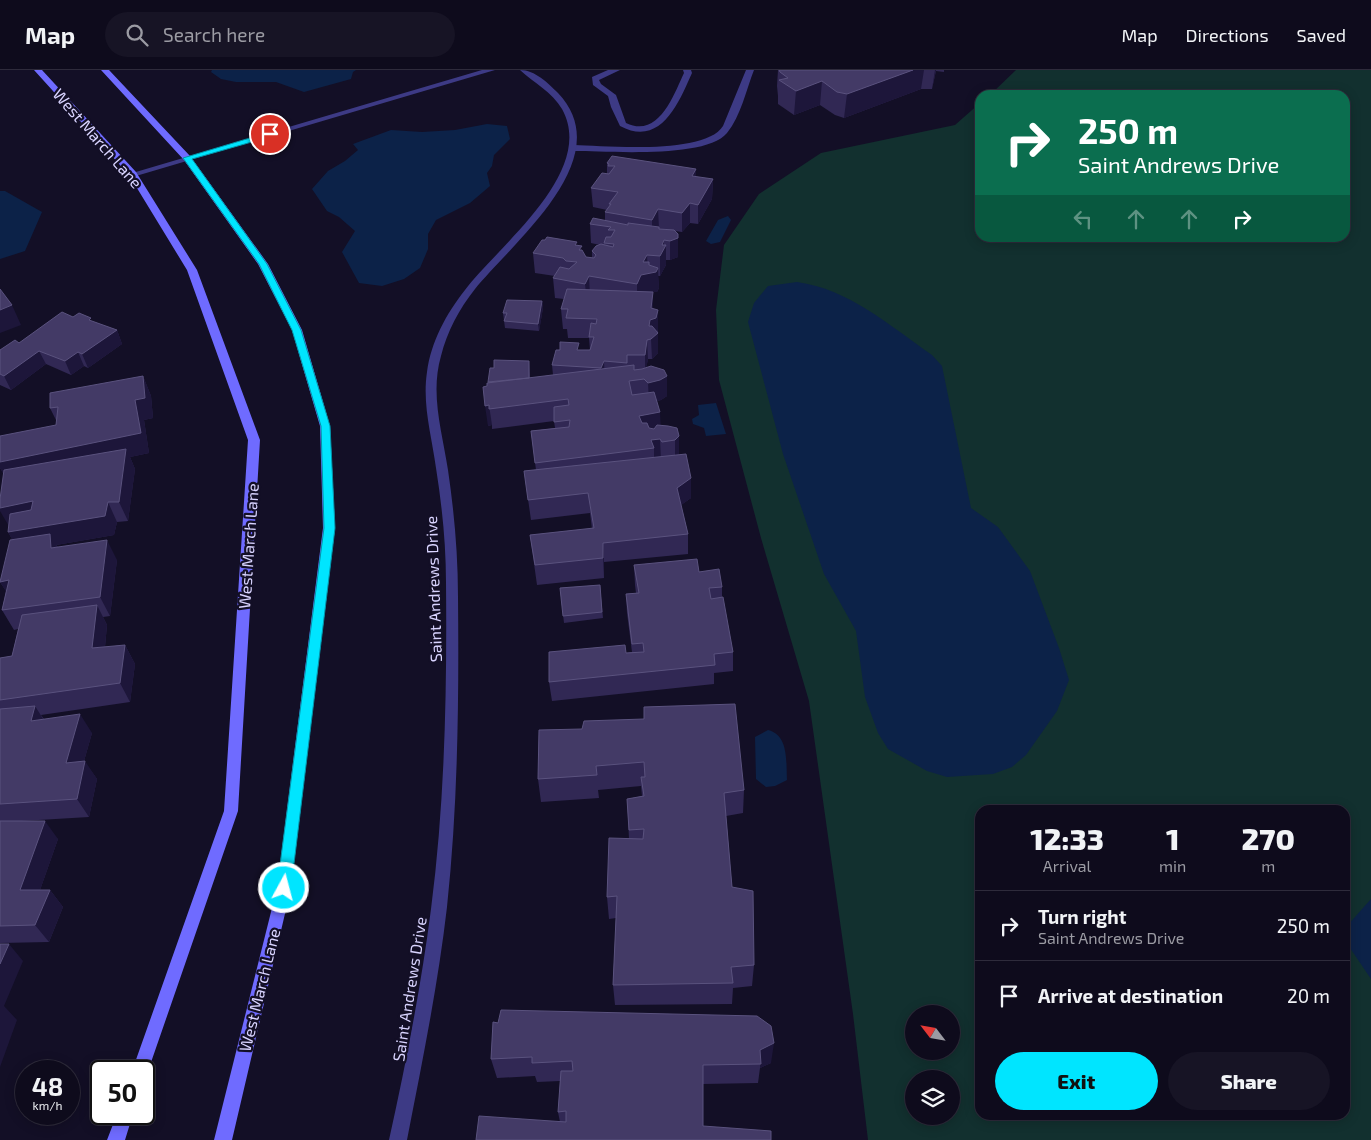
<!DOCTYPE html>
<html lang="en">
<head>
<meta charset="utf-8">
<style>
	:root { --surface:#0e0b1c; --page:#171425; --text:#f1f3f6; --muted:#9b9ba3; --line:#2e2b3b; --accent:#00e5ff }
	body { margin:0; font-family:"Exo 2",sans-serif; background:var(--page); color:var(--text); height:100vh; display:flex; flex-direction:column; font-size:19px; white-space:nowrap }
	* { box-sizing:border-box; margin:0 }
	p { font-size:16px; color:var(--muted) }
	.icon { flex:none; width:28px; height:28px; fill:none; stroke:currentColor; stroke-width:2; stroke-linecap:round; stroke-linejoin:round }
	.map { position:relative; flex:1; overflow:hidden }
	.sheet { position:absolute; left:975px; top:735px; width:375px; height:315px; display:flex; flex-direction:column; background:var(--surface); border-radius:15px; box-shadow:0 2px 12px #0003,0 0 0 1px var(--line) }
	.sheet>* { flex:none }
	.banner { position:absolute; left:975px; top:20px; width:375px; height:152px; border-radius:15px; box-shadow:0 2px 12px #0003,0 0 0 1px var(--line); background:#0b6e4f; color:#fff; overflow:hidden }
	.needle { width:32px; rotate:301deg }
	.controls { position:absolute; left:905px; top:935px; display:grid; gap:10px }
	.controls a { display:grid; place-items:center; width:55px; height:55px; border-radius:50%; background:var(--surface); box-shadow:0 2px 12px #0003,0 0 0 1px var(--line); font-size:25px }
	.speed { position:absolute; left:15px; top:990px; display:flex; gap:10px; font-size:25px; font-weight:700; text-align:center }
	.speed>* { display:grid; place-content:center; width:65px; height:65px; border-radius:50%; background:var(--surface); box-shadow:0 2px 12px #0003,0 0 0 1px var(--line); line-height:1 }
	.speed small { font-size:12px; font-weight:400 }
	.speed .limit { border:2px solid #111; border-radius:8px; background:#fff; color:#111 }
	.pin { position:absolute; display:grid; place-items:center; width:42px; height:42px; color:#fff; margin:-21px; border:2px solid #fff; border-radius:50%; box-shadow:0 1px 5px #0007 }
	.me { position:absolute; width:55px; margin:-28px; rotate:7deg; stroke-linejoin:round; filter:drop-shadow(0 0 4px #0008) }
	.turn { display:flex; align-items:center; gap:18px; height:105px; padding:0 20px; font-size:22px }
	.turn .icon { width:65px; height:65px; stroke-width:2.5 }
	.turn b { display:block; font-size:35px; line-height:42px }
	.lanes { display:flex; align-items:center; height:48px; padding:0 20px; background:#0003; justify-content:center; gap:25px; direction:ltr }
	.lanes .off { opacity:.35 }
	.eta { display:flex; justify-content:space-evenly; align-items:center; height:85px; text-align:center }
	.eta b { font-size:30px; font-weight:800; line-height:35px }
	.button { display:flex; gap:10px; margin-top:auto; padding:10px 20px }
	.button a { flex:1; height:58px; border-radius:30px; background:var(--accent); color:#111; font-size:20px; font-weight:800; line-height:58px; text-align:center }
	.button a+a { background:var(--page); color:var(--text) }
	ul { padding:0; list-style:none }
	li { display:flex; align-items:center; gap:15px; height:70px; padding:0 20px; border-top:1px solid var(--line) }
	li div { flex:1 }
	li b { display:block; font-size:19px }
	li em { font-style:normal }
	header { display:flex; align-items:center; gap:30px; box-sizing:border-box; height:70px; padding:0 25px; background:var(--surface); border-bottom:1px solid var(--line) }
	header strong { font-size:24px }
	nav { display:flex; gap:28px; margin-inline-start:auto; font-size:18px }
	.search { width:350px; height:45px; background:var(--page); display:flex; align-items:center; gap:12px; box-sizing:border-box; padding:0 18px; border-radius:28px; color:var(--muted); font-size:19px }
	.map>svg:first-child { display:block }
	.green { fill:#12302f; fill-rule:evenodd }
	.water { fill:#0c2248 }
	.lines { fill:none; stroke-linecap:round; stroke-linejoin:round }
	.service { fill:#3d3a85; fill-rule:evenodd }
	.minor { fill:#3d3a85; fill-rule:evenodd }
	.secondary { fill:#6f6bff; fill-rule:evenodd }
	.wall { fill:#312854 }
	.shaded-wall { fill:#1d163a }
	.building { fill:#433a66; stroke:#5a527e }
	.route { fill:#00e5ff; stroke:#0095a6 }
	.labels { text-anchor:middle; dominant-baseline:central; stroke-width:4.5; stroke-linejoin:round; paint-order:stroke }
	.street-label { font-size:16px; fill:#d9d4ff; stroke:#130f26 }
</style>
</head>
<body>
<header>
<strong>Map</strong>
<div class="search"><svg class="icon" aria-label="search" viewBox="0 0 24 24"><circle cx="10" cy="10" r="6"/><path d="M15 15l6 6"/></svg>Search here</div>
<nav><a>Map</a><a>Directions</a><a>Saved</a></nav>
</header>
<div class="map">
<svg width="1371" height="1070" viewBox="0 0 1371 1070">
	<rect width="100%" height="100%" fill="#130f26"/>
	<!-- green -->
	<path class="green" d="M1016 0H1371V1070H868L853 944 809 631 761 468 719 310 716 240 724 175 759 124 821 83 955 55 980 33V168H1345V25H990ZM980 740H1345V1045H980ZM914 944H951V981H914ZM914 1009H951V1046H914Z"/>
	<!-- water -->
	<path class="water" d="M212 0H356L353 2 351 9 304 22 276 12H236L221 9 211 2Z
		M487 54 507 56 510 69 494 85 492 96 487 103 490 116 470 133 436 150 428 164V179L420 198 404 209 382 216 359 213 342 182 355 161 339 147 327 141 312 119 328 101 345 91 358 80 353 74 391 60 422 62 455 60Z
		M0 121H5L42 142 25 181 0 189Z
		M728 146 731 150 720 172 711 174 706 171 718 150Z
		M797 212C849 219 890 256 932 285L942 296 971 438 998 457 1030 501 1059 578 1069 610 1057 641 1026 685 1012 697 993 704 947 707 927 701 888 679 878 663 865 627 856 561 824 504 783 384 748 252 754 233 768 216Z
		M716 333 726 364 706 366 704 358 693 354 692 349 699 345 698 335Z
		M768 660C789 665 786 692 787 710L775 716 766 717 756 709 755 667Z
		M1371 829V909L1350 878 1347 856Z"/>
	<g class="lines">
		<!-- service -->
		<path class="service" d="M608 0H620L599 10 601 14 616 25 626 53C659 69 674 24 684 3L683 0H691L692 3C679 32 661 78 620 56L611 37 608 26 593 15 592 7Z
			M746 0H754C746 20 741 46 727 63 706 89 606 81 574 81L570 78 574 75C607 76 705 85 723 56Z"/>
		<!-- minor -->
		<path class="minor" d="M482 0H495L136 106H130L129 104Z
			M520 0C535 0 548 13 558 23 620 88 513 172 475 219 459 239 447 262 441 286 430 324 442 361 448 400 454 441 458 483 458 526 459 630 458 734 447 837 438 915 422 993 407 1070H389C406 993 421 917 431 839 445 731 447 621 446 513 446 474 442 436 436 398 432 367 422 335 427 302 431 272 446 244 465 220 498 176 597 102 562 39 552 22 534 13 520 0Z"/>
		<!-- secondary -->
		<path class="secondary" d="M34 0H42L136 102 197 200 260 370 238 741 148 1001 144 1008V1001H132L224 741 248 370 187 200 129 105Z
			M101 0H109L190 86 268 194 302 260 330 356 335 458 291 818 232 1070H214L277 818 323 458 320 356 292 260 258 194 184 90Z
			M117 1044H133L125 1070H107Z"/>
	</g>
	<!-- wall -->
	<path class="wall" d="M778 0H944V2L936 1 932 19H921L844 48 835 45 820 35 794 45 778 34V26L777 16Z
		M607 93 696 99V107L713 109 712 129 698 154 690 153 682 162 675 161 678 187 670 190H666V195L660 206H658L659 218 657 222H653V239L658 260V283L652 289H648L646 298 667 326 661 330 657 331 660 355 679 366V385L691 428 681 435 688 464V484L604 492V508L537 515 530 465 592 459 590 443 531 450 524 401 536 400 531 361 555 358 554 351 492 359V355L488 356 487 316 488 312 529 291 530 308 553 305 552 295 560 280H590L589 268H568L567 259H563L561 239 564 229 555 228 553 208 555 206 535 203 533 183 577 175 586 187 592 188V181L600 175 591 173 590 154 605 151V142L607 140 593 137 591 118 607 104Z
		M542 231 543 238 539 261 505 258 503 243Z
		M73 247 93 252 117 260 122 274 88 298 84 296 71 305 46 294 11 320 0 315V280L19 273Z
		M143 306 151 326 153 348 144 350 149 383 130 387 135 399 128 451 117 452 114 465 56 475 58 477 117 490 110 546 103 547 107 555 105 577 125 575 135 594 130 632 41 645 44 649 92 663 84 691 97 709 89 747 22 751 58 769 40 820H50L63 837 49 872 0 873V588L12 586 18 559 14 560 2 540 6 521 0 512 12 469 8 462 9 456 4 404 0 398 56 355 57 352 50 338Z
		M634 495 699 502 722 517V527L733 582V601L714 603V614L552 631 549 612 626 583 632 582 627 543 626 524 636 523 635 515Z
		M600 515 603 548 564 553 560 518Z
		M539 660 744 720 743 743 726 746 732 817 754 895 752 916 733 918 732 934 615 935 613 915 616 848 609 849 607 827 629 769 627 729 642 726 641 716 598 720 599 728 541 732 538 709Z
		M493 952 771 993 760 998 758 1013 703 1014V1056L560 1052 558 1042 560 1011 537 1012 535 1006 497 1008 491 989Z"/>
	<!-- shaded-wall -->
	<path class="shaded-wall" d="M913 0H924L921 19 844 48 847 24Z
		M935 0H936L932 19Z
		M822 11 820 35 794 45 796 21Z
		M696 99V118L692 106Z
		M713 109 712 129 698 154V135Z
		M690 133V153L682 162V143Z
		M658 139 659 158 652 170V150Z
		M678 164V187L670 190V171Z
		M664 170V178L666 175V195L660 206V186Z
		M647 185 648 204 658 198 659 218 657 222H653V242L658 240V260L657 263H658V283L652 289 651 269 637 233V214L643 192Z
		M589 206 590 226 587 233 585 214Z
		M542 231 543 238 539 261 538 254Z
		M12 235 21 255 0 263V240Z
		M117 260 122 274 88 298 82 284Z
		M647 270 648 289 645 305V285Z
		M39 281 46 294 11 320 4 306Z
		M78 282 84 296 71 305 65 291Z
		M604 291 605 311 602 318 601 298Z
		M143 306 151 326 153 348 144 350 149 383 130 387 135 399 128 451 119 432 8 413 0 398V392L135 330Z
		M667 306V326L661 330 649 333 648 313Z
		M489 335 492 355 488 356 485 336Z
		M660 342 661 362 640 366 639 346Z
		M679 366V385L675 390V370Z
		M660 369 661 389 654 390V378L651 370Z
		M691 408V428L677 438V418Z
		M33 431 43 451 10 458 0 441V438Z
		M108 432 117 452 114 465 56 475 61 484 19 482 8 462Z
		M107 470 117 490 110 546 100 527Z
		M603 473 604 492V508L603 488Z
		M9 510 12 531 0 512Z
		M97 535 107 555 103 597 92 578Z
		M125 575 135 594 130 632 120 613Z
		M35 636 47 655 31 651Z
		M80 644 92 663 78 712 66 693Z
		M85 691 97 709 89 747 77 729Z
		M45 751 58 769 34 837 20 820Z
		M50 820 63 837 49 872 35 855Z
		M9 874 23 891 4 936 17 950 0 997V894Z
		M774 973 771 993 760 998V980Z"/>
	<!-- building -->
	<path class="building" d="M779 0H913L847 24 837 22 822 11 796 21 779 10 788 8 780 2Z
		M612 86 696 99 692 106 713 109 698 135 690 133 682 143 658 139 652 150 605 142 611 134H609L618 122 591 118 602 103 609 104 615 96H608L609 94 607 93Z
		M593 148 628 155V153L659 157V159L674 160 678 164V168L670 171 664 170 662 175H666L660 186 647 185 643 192H649V195L658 198 656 202 641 205 637 214 589 206 585 214 553 208 560 197 569 199 577 192 566 191 563 188 533 183 542 170H545L547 167 577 172 575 175 582 176 579 180H582L586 187 594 188 596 185 592 181 596 176 601 174 613 177 614 174 604 173 606 167H611L615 160H608L611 157 590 154Z
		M0 219 12 235 0 240Z
		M567 219 653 222 651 238 658 240 656 248 650 250 649 256H652L658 263 651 269 647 270 645 285H627V293L604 291 601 298 552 295 556 280H560V272L579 273 577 280H590L594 267H589L591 253 596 254 597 249 566 248 568 239H561Z
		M507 230 542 231 538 254 504 251 507 243H503Z
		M62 242 73 247 79 243 91 248 89 250 117 260 82 284 78 282 65 291 39 281 4 306 0 304V280L15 270 19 273Z
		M494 290 529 291V308L488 312 490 298H494Z
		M634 295V300L642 299 651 296 664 300 667 306 660 310 648 313 644 309 629 311 632 325 654 322 660 342 639 346 642 353H647L649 358 654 359 657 355 668 356 677 358 679 366 675 370 662 372 660 369 651 370 654 378 535 393 531 361 569 357 570 350 554 352V337L569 335 568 329 489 339V335L485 336 483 317 487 316V313Z
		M143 306 145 328 135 330 141 363 0 392V366L56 355 58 337 50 338V323Z
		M126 379 119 432H108L105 446 8 462 10 444 31 440 33 431 0 438V429L4 400Z
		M686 384 691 408 677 418 688 464 603 473V488L535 495 530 465 594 458 588 423 528 430 524 401Z
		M50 464 51 478 107 470 100 527 2 540 9 510 0 512 10 470Z
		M697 489 699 502 719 499 722 517 709 518 711 529 723 527 733 582 714 584 715 595 549 612V582L625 575 626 583 644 582 643 573 632 574 626 524 639 523 634 495Z
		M600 515 602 542 563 546 560 518Z
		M97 535 92 578 125 575 120 613 0 630V588L12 586 22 545Z
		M735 634 744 720 724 723 732 817 753 821 754 895 731 897 733 913 613 915 617 826 607 827 609 768 643 769 644 759 629 760 627 729 644 726 641 707H645L644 692 596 696 597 705 538 709 539 660 582 659 584 651 644 649V637Z
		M35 636 31 651 80 644 66 693 85 691 77 729 0 734V639Z
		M0 751H45L20 820H50L35 855 0 856Z
		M0 874H9L0 894Z
		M501 940 757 946 771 956 774 973 760 980 761 994 703 995V1056L771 1061V1070H476L479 1046 566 1052V1041L558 1042 561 1001H573L572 991 532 993V987L491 989 493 952 498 953Z"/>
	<!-- route -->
	<path class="route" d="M270 62 274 64 273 66 192 89 267 194 301 260 330 356 335 458 291 818 289 822 284 824 279 822 277 818 324 458 321 356 292 260 259 194 183 88Z"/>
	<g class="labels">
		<!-- street labels -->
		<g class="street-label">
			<text transform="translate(98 68) rotate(49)">West March Lane</text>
			<text transform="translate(248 476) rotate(-86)">West March Lane</text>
			<text transform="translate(433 519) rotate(-92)">Saint Andrews Drive</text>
			<text transform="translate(409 919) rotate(-81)">Saint Andrews Drive</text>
			<text transform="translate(259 920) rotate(-76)">West March Lane</text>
		</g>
	</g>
</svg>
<div class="controls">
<a><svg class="needle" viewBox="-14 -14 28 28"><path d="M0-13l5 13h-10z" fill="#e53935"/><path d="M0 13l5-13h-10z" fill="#9b9ba3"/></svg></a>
<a><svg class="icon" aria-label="layers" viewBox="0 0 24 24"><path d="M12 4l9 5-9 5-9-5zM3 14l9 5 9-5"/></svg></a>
</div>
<div class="speed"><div>48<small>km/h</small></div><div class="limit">50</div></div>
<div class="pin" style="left:270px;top:64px;background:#d93025"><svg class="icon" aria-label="arrive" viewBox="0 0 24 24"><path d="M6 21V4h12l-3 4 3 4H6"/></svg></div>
<svg class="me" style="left:284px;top:818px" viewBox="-20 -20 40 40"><circle r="17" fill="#00e5ff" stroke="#fff" stroke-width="3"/><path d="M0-11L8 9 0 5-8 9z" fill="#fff"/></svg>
<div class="banner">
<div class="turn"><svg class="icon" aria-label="right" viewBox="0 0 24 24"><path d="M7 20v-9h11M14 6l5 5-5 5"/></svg><div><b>250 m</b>Saint Andrews Drive</div></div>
<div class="lanes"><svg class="icon off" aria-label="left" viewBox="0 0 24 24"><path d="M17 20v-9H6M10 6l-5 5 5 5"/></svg><svg class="icon off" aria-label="ahead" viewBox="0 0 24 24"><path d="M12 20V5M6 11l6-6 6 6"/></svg><svg class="icon off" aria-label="ahead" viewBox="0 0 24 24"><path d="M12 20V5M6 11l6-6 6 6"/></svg><svg class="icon" aria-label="right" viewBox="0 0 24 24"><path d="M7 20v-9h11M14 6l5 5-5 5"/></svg></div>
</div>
<section class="sheet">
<div class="eta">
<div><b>12:33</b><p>Arrival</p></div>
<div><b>1</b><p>min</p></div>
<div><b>270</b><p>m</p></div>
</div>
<ul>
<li><svg class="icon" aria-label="right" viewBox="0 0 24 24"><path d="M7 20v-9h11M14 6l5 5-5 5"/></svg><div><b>Turn right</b><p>Saint Andrews Drive</p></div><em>250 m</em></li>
<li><svg class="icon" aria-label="arrive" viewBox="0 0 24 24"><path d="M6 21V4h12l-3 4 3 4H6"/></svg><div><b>Arrive at destination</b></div><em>20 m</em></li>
</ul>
<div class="button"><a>Exit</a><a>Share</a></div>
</section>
</div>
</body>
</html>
